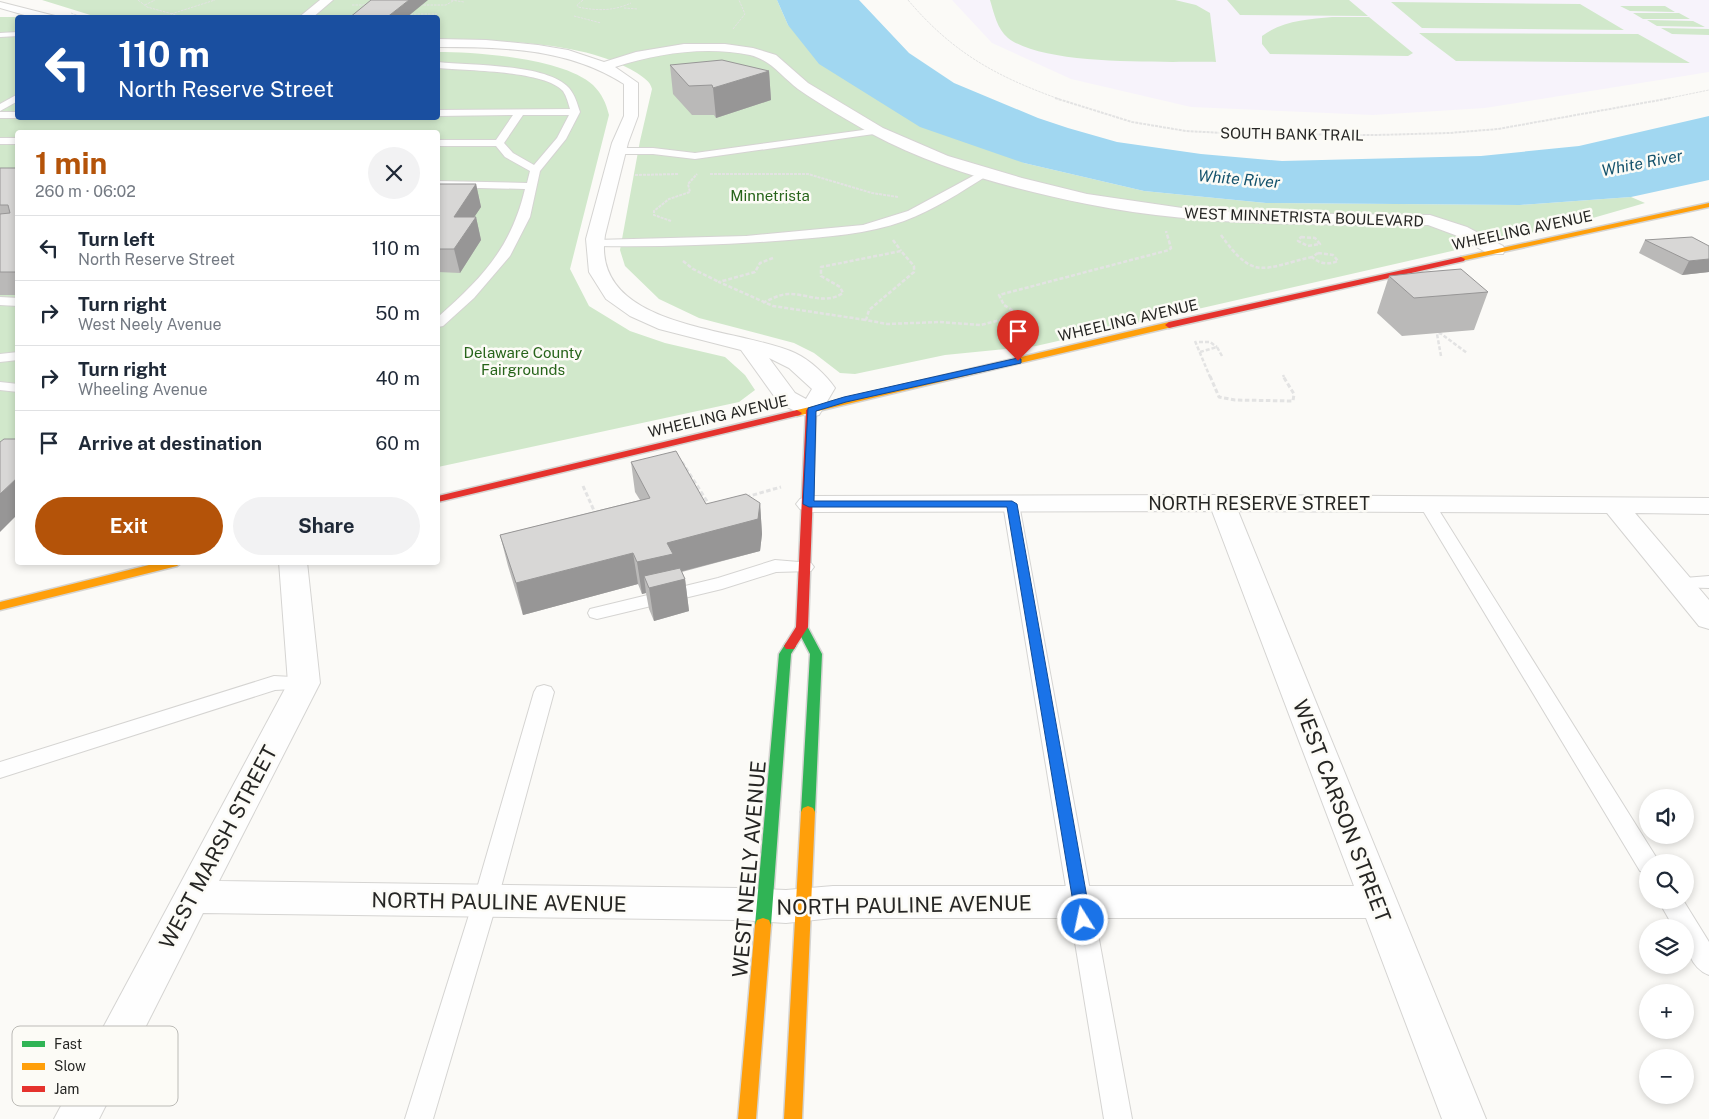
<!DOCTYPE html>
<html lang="en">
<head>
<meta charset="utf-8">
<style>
	:root { --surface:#fff; --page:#f2f2f3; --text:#1f2937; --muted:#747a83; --line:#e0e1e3; --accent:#b45309 }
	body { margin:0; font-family:"Public Sans",sans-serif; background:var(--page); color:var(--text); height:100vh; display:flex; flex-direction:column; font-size:19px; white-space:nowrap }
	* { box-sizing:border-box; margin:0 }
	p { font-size:16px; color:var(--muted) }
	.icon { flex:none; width:28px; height:28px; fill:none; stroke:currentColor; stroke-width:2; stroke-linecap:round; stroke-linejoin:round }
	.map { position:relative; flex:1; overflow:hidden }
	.side { position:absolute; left:15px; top:130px; width:425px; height:435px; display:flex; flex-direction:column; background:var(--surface); border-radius:5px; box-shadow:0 2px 8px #0003 }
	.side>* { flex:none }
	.top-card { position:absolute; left:15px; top:15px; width:425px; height:105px; border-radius:5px; box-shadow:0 2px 8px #0003; background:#1a4fa0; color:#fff; overflow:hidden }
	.controls { position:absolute; left:1639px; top:789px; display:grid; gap:10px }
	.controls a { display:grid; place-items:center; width:55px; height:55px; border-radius:50%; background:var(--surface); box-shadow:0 2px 8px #0003; font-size:25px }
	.pin { position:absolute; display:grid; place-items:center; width:42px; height:42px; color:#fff; margin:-51px -21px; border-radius:50% 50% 50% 0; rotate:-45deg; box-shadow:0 0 5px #0007 }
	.pin .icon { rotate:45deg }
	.me { position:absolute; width:55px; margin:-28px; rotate:350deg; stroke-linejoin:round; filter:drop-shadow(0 0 4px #0008) }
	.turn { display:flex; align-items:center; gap:18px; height:105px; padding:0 20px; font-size:22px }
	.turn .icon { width:65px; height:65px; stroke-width:2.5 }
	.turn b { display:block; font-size:35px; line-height:42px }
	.round { display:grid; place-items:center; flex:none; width:52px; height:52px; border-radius:26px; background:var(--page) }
	.overview { display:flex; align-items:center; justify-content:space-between; height:85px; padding:0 20px }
	h1 { font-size:30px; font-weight:700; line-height:38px; color:var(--accent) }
	.action { display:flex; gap:10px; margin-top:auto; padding:10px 20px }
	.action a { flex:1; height:58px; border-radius:30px; background:var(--accent); color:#fff; font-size:20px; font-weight:700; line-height:58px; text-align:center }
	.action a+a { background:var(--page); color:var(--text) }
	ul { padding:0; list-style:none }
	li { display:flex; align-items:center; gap:15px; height:65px; padding:0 20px; border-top:1px solid var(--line) }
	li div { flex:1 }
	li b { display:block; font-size:19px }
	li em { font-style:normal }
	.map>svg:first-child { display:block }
	.education { fill:#f7f3fb }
	.green { fill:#d1e8cb }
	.water { fill:#a1d7f1 }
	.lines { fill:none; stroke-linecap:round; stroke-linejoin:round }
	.lane-casing { stroke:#d5d4d2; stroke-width:2 }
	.street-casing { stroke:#d5d4d2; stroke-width:2 }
	.fast-casing { stroke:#d5d4d2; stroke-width:3 }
	.slow-casing { stroke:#d5d4d2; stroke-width:3 }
	.jam-casing { stroke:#d5d4d2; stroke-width:3 }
	.path-far3 { stroke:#e3e3e3; stroke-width:1; stroke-dasharray:2.5 1; stroke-linecap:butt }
	.path-far2 { stroke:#e3e3e3; stroke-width:2; stroke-dasharray:3 1; stroke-linecap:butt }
	.path-far1 { stroke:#e3e3e3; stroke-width:2.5; stroke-dasharray:4 2; stroke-linecap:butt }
	.path { stroke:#e3e3e3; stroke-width:3; stroke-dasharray:4.5 2.5; stroke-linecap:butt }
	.lane { fill:#fefefe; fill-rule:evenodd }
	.street { fill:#fefefe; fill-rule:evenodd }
	.fast { fill:#30b455; fill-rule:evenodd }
	.slow { fill:#ff9f0a; fill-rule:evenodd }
	.jam { fill:#e5322d; fill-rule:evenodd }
	.wall { fill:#bab9b8 }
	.shaded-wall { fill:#979696 }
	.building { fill:#d8d7d6; stroke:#979696 }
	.route { fill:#1a73e8; stroke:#114b97 }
	.labels { text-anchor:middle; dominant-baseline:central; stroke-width:5; stroke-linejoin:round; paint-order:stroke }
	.far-street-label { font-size:15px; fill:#262624; stroke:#fcfbf6 }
	.far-park-label { font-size:15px; fill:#27641a; stroke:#fcfbf6 }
	.far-water-label { font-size:16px; font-style:italic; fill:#14526c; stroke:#fcfbf6 }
	.street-label { font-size:18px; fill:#262624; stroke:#fcfbf6 }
	.near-street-label { font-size:21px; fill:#262624; stroke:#fcfbf6 }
	.key { fill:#fcfbf6; stroke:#bcbbb7; stroke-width:1 }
	.key-label { font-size:14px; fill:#262624 }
</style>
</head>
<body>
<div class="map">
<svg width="1709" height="1119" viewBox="0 0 1709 1119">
	<rect width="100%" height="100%" fill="#fbfaf7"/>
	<!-- education -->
	<path class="education" d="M952 0H1709V72L1485 108 1373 115 1191 107 1071 79 992 43Z"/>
	<!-- green -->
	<path class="green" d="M42 0H777L788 25 1024 163 1144 191 1266 203 1520 205 1631 197 1645 203 1579 222 1036 346 945 355 855 374 840 373 814 353 794 343 699 318 659 299 625 266 620 250 640 141 652 89C650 81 644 78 637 73 587 41 497 40 438 40V18H100Z
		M990 0H1175L1196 5 1210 13 1216 62C1168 61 1045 67 1008 38 997 29 994 13 990 0Z
		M1227 0H1349L1368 16 1240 15Z
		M1391 2 1580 4 1624 30 1422 28Z
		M1620 6H1665L1675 12 1630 11Z
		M1633 13H1679L1690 19H1643Z
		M0 17H24L18 18V118H438V52C477 52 563 58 593 85 602 94 606 103 609 115L570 269 589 306 630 331 665 343 725 357 745 375 755 390 739 402 438 467V132H18L17 453H0Z
		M1332 17H1369L1413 53 1408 56 1270 54 1262 44V36C1282 21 1308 19 1332 17Z
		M1647 20 1693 21 1705 27 1657 26Z
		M1661 28 1709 29V35L1672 34Z
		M1419 33 1638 34 1690 63 1456 61Z"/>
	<!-- water -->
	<path class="water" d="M777 0H859L909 53 954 83 1038 118 1068 128 1117 142 1201 154 1282 161 1481 156 1579 146 1709 116V180L1631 197 1520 205 1266 203 1144 191 1024 163 920 127 819 64 788 25Z"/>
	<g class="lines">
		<defs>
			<path id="lane" d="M18 32V36L0 37V33Z
				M438 62C470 66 547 63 569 88 575 95 577 103 580 112L566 139 540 171 530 217 510 256 474 298 443 326 438 327V317C482 278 511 248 525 189L438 187V181L527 183 530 171 505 157 496 146H438V140H496L513 115 438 116V110L570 109C568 103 567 97 563 91 544 70 467 71 438 68ZM523 115H569L557 138 534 165 513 153 504 143Z
				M18 94V101L0 111V104Z
				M0 112H18L19 118H0Z
				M878 128 881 129V133L695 159 653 154H618L613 151 618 148H653L695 153Z
				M0 138H18V144H0Z
				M984 170 988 171V175C961 192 934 210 904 221 868 234 827 237 789 240 724 245 660 247 595 246L589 243 595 240 746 236 863 225 908 211Z
				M0 297 18 298V306L0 305Z
				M18 352V360L0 362V354Z
				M0 382 18 384V392L0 390Z
				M1011 499 1017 501 1019 504 1132 1119H1104L1003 504 1005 501Z
				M1427 499 1433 501 1435 504 1656 857 1659 862H1648V873L1640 871 1419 504 1421 501Z
				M775 560 811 563 814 567 811 571 776 572 722 589 597 619 590 617 588 613 590 609 718 578Z
				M1709 576V588L1672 587 1669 583 1672 579Z
				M274 676 311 678 314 683 311 688 275 690 0 778V762Z
				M544 685 551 687 554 692 497 902 433 1119H405L473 902 534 692 537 687Z
				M1658 900H1683L1709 942V975C1690 968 1685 946 1685 928H1674Z"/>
			<path id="street" d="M320 0H333L312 18H298Z
				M0 2 55 16 57 18H35L0 8Z
				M438 39 486 40 538 45 568 50 604 62 636 52 684 44H725L753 48 776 55 808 83 883 128 948 156 1022 178 1087 194 1189 209 1254 213 1430 215 1467 227 1503 246 1505 250 1503 254H1489L1455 235 1428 225C1314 224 1199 227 1087 204 1016 190 935 168 872 134 847 120 821 105 798 89 782 77 771 60 750 55 706 46 658 53 615 67L638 83V116L628 143 605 235C590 330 739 327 795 353 810 360 826 375 835 388L819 415 811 417 803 415 779 403 741 350 659 329 630 316 606 299 589 272 586 239 612 143 624 116V84C568 48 503 47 438 47ZM769 358 789 368 812 389 806 399 795 393Z
				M1222 495 1709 498V514L1635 513 1709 600V629L1699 626 1607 513 1238 511 1486 1119H1442L1366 918H833L786 923 739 920 203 913 99 1119H54L288 683 279 562H307L320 683 219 881 739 888 786 890 833 886H1354L1212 511 809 512 800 509 796 504 800 499 809 496Z"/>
			<path id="fast" d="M802 623 806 624 822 654 815 812 813 816 808 818 803 816 801 812 810 654 796 627Z
				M790 642 794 643 796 646 791 654 771 925 769 930 763 932 757 930 755 925 779 654 786 643Z"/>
			<path id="slow" d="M1709 203V207L1461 261 1457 259 1461 257Z
				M1169 322 1172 323V327L797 416 792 413 797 410Z
				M161 562H182L177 566 0 610V602Z
				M808 806 813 808 815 812 802 1119H784L801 812 803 808Z
				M763 918 769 920 771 925 756 1119H738L755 925 757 920Z"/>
			<path id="jam" d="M1461 257 1465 259 1464 261 1169 328 1165 325 1169 322Z
				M811 407 816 410 808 627 794 649H786L784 646 796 627 806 410Z
				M797 410 802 413 800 415 438 502V496Z"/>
		</defs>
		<!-- lane casing -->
		<use href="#lane" class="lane-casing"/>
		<!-- street casing -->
		<use href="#street" class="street-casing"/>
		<!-- fast casing -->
		<use href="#fast" class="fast-casing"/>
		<!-- slow casing -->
		<use href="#slow" class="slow-casing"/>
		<!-- jam casing -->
		<use href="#jam" class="jam-casing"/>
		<!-- path-far3 -->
		<path class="path-far3" d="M138 0 147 7 187 18
			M451 0 464 2
			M583 0 577 5 578 7C597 11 614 11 631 3
			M908 0C952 52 995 76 1059 99
			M145 5 155 0
			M352 5H367
			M420 5H446L453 1
			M624 8 638 9
			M71 13 84 18
			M171 14 215 0
			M407 14H437
			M574 16 601 23
			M733 29 745 14 739 0
			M1665 99 1709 90"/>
		<!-- path-far2 -->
		<path class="path-far2" d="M1055 98 1132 122 1186 131 1241 134 1377 135 1449 133 1498 129 1671 98
			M710 174H808L872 193 898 197
			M635 175 679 174
			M671 221 654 215V211L669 199 690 192 688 184 697 174"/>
		<!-- path-far1 -->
		<path class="path-far1" d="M1221 235C1254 282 1263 268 1312 257
			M1301 237 1315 238 1320 244 1308 246 1298 241Z
			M893 240 901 251
			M1318 253 1333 255 1338 261C1328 265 1320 264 1312 257Z
			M773 258 760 263 755 272 719 282 773 306 866 320
			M683 261 693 269 719 282
			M763 303C771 299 780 294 789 294 809 294 825 305 843 293L840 287 821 276V267L901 251 914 266V272L869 310 866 320 887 324 939 322 981 325 1020 315 1004 305 999 295 1169 250 1171 248 1166 231
			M1013 338 1033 326 1020 315
			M1195 341 1210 377
			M1199 342H1210L1217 347
			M1200 352 1217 347 1222 356
			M1441 356 1437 334 1440 333 1467 353
			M1283 375 1284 377"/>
		<!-- path -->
		<path class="path" d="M1210 376 1219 397 1235 400 1293 401 1294 394 1283 376
			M682 462 710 506
			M583 486 596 515
			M746 497 781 487"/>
		<!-- lane -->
		<use href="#lane" class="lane"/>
		<!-- street -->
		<use href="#street" class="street"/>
		<!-- fast -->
		<use href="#fast" class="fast"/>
		<!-- slow -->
		<use href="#slow" class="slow"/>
		<!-- jam -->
		<use href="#jam" class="jam"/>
	</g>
	<!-- wall -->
	<path class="wall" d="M670 65 769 71 771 100 716 118 714 115H692L673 94Z
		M0 168H18V295H0Z
		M438 184H476L481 207 474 217H476L481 240 460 273 438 272Z
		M1645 240 1709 246V272L1682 275 1639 253Z
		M1389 276 1488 292 1474 330 1402 336 1377 313Z
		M631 462 706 504 760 503 762 534 760 551 682 572 685 579 689 611 654 621 649 609 646 593 642 594 638 584 523 615 508 566 500 535 640 500 635 492Z"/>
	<!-- shaded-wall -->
	<path class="shaded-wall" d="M409 0H428L406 18H386Z
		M769 71 771 100 716 118 713 88Z
		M476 184 481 207 459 240 454 217Z
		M476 217 481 240 460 273 454 249Z
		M1709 259V272L1682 275 1689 261Z
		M18 477V514L0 532V494Z
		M760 503 762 534 760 551 675 573 685 579 689 611 654 621 649 588 644 576 646 593 642 594 637 562 667 543Z
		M633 553 638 584 523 615 516 583Z"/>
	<!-- building -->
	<path class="building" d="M371 0H409L386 18H349Z
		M722 60 769 71 713 88 712 85 689 86 670 65Z
		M0 168H18V272H0V214L10 213 8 205H0Z
		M438 184H476L454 217H476L454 249H438Z
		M1692 237 1709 246V259L1689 261 1645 240Z
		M1461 269 1488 292 1414 298 1389 276 1425 272Z
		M4 439H18V477L0 494V442Z
		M676 451 706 504 746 494 760 503 758 519 667 543 673 554 637 562 633 553 516 583 500 535 650 498 631 462Z
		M680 568 685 579 649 588 644 576Z"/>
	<!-- route -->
	<path class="route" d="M1018 358 1021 359V363L846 402 816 411 814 501H1012L1017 504 1091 920 1089 925 1083 927 1078 925 1076 920 1007 507H809L803 504 808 408 844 397Z"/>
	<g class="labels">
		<!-- far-street labels -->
		<g class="far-street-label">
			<text transform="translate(1292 134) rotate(1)">SOUTH BANK TRAIL</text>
			<text transform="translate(1304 217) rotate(2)">WEST MINNETRISTA BOULEVARD</text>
			<text transform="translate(1522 230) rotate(-12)">WHEELING AVENUE</text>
			<text transform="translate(1128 320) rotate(-13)">WHEELING AVENUE</text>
			<text transform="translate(718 416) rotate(-13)">WHEELING AVENUE</text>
		</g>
		<!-- far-park labels -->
		<g class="far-park-label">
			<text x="770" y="195">Minnetrista</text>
			<text x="523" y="352">Delaware County<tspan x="523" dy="17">Fairgrounds</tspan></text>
		</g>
		<!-- far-water labels -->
		<g class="far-water-label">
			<text transform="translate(1642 163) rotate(-11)">White River</text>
			<text transform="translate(1239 179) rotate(5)">White River</text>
		</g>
		<!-- street labels -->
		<g class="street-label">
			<text x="1259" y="503">NORTH RESERVE STREET</text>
		</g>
		<!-- near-street labels -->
		<g class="near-street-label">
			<text transform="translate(1342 811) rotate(69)">WEST CARSON STREET</text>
			<text transform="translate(218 847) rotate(-62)">WEST MARSH STREET</text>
			<text transform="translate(749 869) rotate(-85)">WEST NEELY AVENUE</text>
			<text transform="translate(499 902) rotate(1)">NORTH PAULINE AVENUE</text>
			<text transform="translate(904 905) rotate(-1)">NORTH PAULINE AVENUE</text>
		</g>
	</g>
	<!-- legend -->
	<rect x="12" y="1026" width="166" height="80" rx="8" class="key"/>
	<rect x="22" y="1041" width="23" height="6" fill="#30b455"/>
	<rect x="22" y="1063" width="23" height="7" fill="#ff9f0a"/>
	<rect x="22" y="1086" width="23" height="6" fill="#e5322d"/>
	<g class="key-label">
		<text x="54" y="1049">Fast</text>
		<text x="54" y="1071">Slow</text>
		<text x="54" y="1094">Jam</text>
	</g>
</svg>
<div class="controls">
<a><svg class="icon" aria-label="sound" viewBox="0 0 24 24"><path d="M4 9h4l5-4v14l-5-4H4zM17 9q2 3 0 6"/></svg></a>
<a><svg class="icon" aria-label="search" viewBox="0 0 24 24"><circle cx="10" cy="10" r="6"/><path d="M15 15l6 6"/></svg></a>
<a><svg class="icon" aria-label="layers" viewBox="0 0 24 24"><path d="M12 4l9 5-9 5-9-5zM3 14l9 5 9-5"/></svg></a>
<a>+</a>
<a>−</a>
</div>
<div class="pin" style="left:1018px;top:361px;background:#d93025"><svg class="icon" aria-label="arrive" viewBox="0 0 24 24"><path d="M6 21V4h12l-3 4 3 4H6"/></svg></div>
<svg class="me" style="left:1083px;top:920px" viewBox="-20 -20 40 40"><circle r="17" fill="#1a73e8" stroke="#fff" stroke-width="3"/><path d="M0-11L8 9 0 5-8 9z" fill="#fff"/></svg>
<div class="top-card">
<div class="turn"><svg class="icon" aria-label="left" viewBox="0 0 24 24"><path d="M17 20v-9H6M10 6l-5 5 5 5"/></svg><div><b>110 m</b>North Reserve Street</div></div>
</div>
<section class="side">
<div class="overview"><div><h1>1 min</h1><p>260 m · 06:02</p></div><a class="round"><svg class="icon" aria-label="close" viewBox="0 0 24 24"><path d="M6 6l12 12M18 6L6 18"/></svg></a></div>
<ul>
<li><svg class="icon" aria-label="left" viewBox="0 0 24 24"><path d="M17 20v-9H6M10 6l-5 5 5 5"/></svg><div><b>Turn left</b><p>North Reserve Street</p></div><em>110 m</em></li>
<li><svg class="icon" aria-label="right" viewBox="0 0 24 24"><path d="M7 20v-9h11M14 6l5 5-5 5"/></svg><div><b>Turn right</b><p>West Neely Avenue</p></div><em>50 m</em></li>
<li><svg class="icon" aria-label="right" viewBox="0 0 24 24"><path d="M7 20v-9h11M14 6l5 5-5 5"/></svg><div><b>Turn right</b><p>Wheeling Avenue</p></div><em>40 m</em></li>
<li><svg class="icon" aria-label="arrive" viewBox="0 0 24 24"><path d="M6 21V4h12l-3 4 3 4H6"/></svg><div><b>Arrive at destination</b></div><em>60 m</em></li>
</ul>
<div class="action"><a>Exit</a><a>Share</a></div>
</section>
</div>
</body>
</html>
